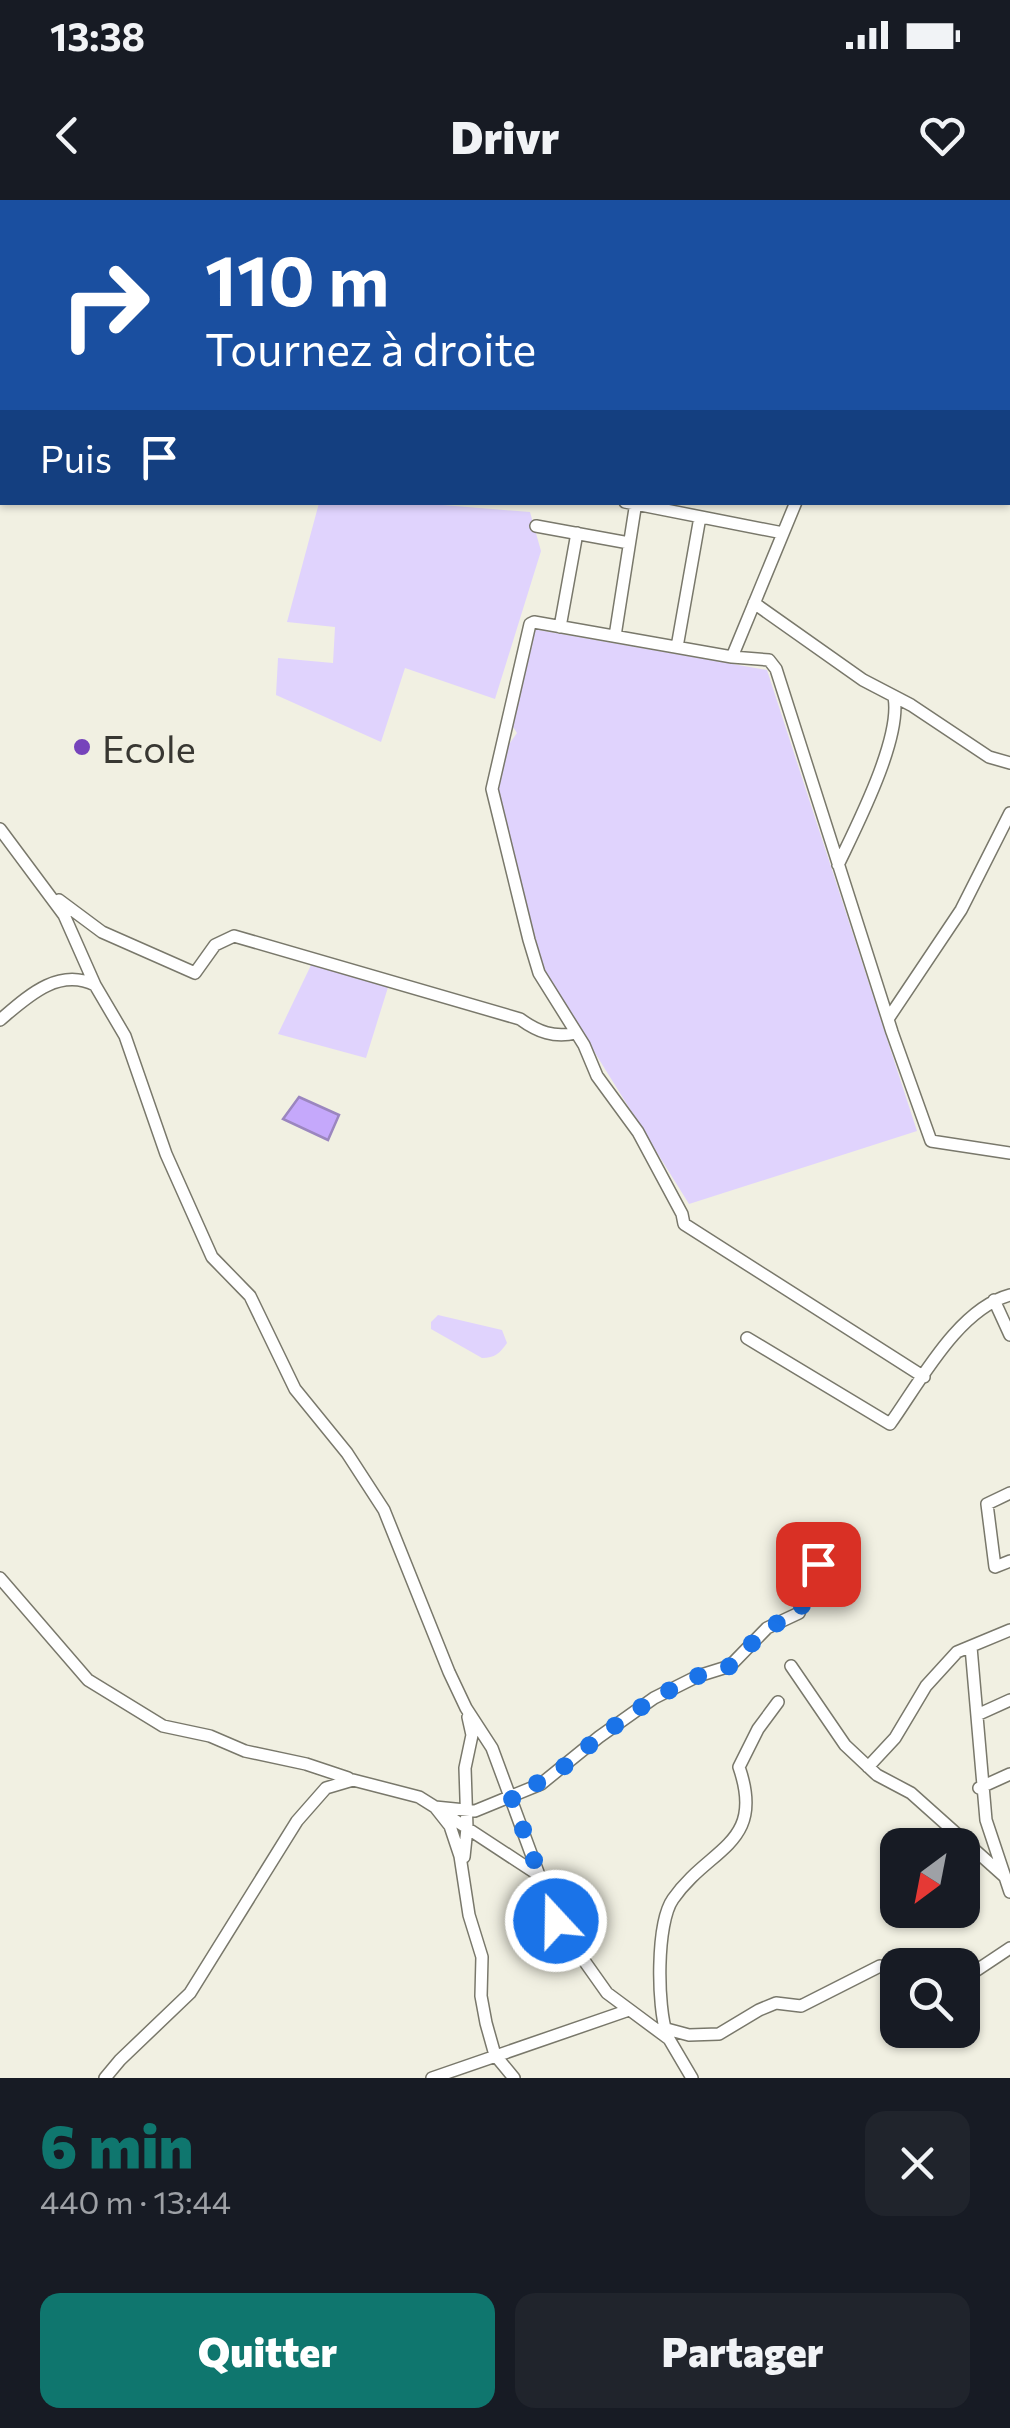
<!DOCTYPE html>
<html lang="fr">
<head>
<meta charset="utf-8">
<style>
	:root { --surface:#171b24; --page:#20242c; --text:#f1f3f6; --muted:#9ea1a6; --accent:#0f766e }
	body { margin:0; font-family:Commissioner,sans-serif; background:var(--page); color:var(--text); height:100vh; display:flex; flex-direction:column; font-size:38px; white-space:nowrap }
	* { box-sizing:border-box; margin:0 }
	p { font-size:32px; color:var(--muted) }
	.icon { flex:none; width:55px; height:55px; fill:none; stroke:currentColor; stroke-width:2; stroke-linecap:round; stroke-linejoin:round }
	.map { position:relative; height:1878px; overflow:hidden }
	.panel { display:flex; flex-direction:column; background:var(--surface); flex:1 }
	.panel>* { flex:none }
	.guide { position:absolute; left:0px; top:0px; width:1010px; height:305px; box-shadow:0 2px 8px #0004; background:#1a4fa0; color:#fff; overflow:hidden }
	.needle { width:65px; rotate:212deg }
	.controls { position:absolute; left:880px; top:1628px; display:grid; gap:20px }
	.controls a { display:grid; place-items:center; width:100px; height:100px; border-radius:20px; background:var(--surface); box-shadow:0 2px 8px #0004; font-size:50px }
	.pin { position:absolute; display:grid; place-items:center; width:85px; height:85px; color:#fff; margin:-42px; border-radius:20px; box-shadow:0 5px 15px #0006 }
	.me { position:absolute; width:110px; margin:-55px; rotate:339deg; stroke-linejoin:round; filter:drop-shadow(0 0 8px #0008) }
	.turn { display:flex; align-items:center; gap:35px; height:210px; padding:0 40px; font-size:45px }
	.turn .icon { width:130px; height:130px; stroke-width:2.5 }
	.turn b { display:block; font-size:70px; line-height:85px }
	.then { display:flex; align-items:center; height:95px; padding:0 40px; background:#0003; gap:20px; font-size:38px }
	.round { display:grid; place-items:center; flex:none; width:105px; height:105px; border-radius:20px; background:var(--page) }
	.headline { display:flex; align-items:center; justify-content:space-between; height:170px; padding:0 40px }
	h1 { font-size:60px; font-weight:800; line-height:75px; color:var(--accent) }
	.button { display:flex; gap:20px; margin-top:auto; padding:20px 40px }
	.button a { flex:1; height:115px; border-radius:20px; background:var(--accent); color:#fff; font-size:40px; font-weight:800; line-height:115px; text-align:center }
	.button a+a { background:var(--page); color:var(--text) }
	.status { display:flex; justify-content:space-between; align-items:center; height:70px; padding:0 50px; background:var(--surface); direction:ltr }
	.status svg { height:28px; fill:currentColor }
	header { display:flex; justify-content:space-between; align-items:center; height:130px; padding:0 40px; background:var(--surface); font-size:45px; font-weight:800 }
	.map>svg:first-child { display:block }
	.green { fill:#e0d3fd }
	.water { fill:#c5a8fb; stroke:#9b86bf; stroke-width:2.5 }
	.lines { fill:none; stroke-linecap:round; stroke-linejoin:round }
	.minor-casing { stroke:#79786b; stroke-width:14 }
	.minor { stroke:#fff; stroke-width:11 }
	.route { stroke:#1a73e8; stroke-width:18; stroke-dasharray:0 32.4 }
	.poi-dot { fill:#7644bb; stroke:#f1f0e2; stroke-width:4 }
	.labels { text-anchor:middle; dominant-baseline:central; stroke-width:8; stroke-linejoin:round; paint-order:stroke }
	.poi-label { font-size:38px; fill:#383732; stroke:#f1f0e2; text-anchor:start }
</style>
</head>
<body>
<div class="status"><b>13:38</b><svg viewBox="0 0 49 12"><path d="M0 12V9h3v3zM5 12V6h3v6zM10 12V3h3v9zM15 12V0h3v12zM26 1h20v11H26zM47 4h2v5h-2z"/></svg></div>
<header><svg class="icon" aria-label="back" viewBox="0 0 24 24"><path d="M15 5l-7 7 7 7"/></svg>Drivr<svg class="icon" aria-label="heart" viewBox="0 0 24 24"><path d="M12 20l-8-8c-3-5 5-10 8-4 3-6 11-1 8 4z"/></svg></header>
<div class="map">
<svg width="1010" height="1878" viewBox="0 0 1010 1878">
	<rect width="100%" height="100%" fill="#f1f0e2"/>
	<!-- green -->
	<path class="green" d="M319 303H417L530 312 541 351 495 499 405 468 381 542 276 495 278 458 333 463 335 427 287 422Z
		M533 429 767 470 917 931 689 1004 544 771 496 586 503 553 517 533 511 524Z
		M313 761 389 784 366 858 278 834Z
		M438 1115 502 1130 507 1143C500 1153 495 1158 482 1158L431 1129V1122Z"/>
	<!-- water -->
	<path class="water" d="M299 897 339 915 328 940 283 919Z"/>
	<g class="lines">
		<defs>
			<path id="minor" d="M542 0 543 2
				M358 2 359 0
				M419 2 420 0
				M484 2V0
				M0 254 2 255
				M625 302 783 333
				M536 326 629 343
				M754 403 863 480 911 505 989 557 1010 563
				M560 427 577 333
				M615 436 636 302
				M677 447 700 317
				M732 457 796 302
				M0 629 64 715 95 785 125 836 166 954 212 1057 250 1096 295 1189 347 1253 384 1310 449 1472 466 1508 492 1548 556 1721 607 1793 669 1839 692 1878
				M838 665C857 625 902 538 894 497
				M59 700 102 732 195 773 215 745 234 736 520 819C538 832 554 838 576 833
				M888 819 961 710 1010 613
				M0 820C27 797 58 767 95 785
				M994 1100 1010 1135
				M747 1138 890 1224C920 1182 958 1109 1010 1095
				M924 1177 684 1024 682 1014 638 932 597 876 584 845 539 773 529 740 492 589 530 424 534 422 732 457 769 460 776 469 892 832 931 941 1010 953
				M1010 1293 987 1304 995 1367 1010 1361
				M0 1378 88 1480 163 1526 210 1536 245 1551 306 1564 348 1578
				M971 1447 986 1620 1010 1692
				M791 1466 845 1545 877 1575 911 1593 1005 1677
				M977 1515 1010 1500
				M868 1567 895 1538 926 1486 957 1452 1010 1430
				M979 1588 1010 1574
				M464 1657 467 1628 465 1568 472 1535 468 1517
				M537 1674 435 1607 475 1611 541 1584 599 1537 654 1498 698 1476 730 1466 767 1428 799 1413 818 1364
				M962 1780 1010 1748
				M663 1828 689 1835 719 1834 759 1810 776 1803 801 1806 880 1766
				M667 1835C657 1807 656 1723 673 1699 709 1647 766 1645 739 1567L758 1529 778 1502
				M105 1878 120 1860 190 1793 297 1621 326 1588 353 1580 419 1597 435 1607 450 1626 460 1656 469 1715 482 1757 481 1796 486 1823 495 1855 514 1878
				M432 1878 629 1810"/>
		</defs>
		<!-- minor casing -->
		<use href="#minor" class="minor-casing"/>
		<!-- minor -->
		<use href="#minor" class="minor"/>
	</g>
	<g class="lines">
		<!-- route -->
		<path class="route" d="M556 1721 511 1596 554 1575 599 1537 654 1498 698 1476 730 1466 767 1428 799 1413 818 1364"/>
	</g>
	<!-- markers -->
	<circle class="poi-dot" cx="82" cy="547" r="10"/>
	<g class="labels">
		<!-- poi labels -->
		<g class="poi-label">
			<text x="102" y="547">Ecole</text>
		</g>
	</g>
</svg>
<div class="controls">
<a><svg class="needle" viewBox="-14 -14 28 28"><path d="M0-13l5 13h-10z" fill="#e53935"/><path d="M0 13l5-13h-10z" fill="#9ea1a6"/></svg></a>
<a><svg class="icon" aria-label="search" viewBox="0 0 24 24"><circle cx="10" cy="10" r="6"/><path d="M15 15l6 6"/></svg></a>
</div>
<div class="pin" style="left:818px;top:1364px;background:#d93025"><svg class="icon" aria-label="arrive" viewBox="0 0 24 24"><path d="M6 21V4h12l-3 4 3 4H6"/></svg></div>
<svg class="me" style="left:556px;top:1721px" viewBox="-20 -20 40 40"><circle r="17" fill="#1a73e8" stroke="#fff" stroke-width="3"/><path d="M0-11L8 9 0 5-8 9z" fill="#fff"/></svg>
<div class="guide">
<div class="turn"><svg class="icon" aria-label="right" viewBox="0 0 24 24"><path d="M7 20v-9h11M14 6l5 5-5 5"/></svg><div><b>110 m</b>Tournez à droite</div></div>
<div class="then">Puis<svg class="icon" aria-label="arrive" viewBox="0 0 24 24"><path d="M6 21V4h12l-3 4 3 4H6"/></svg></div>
</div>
</div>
<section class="panel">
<div class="headline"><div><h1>6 min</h1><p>440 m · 13:44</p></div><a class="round"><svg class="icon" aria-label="close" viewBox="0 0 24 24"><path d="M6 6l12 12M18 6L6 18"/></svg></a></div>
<div class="button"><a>Quitter</a><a>Partager</a></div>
</section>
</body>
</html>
